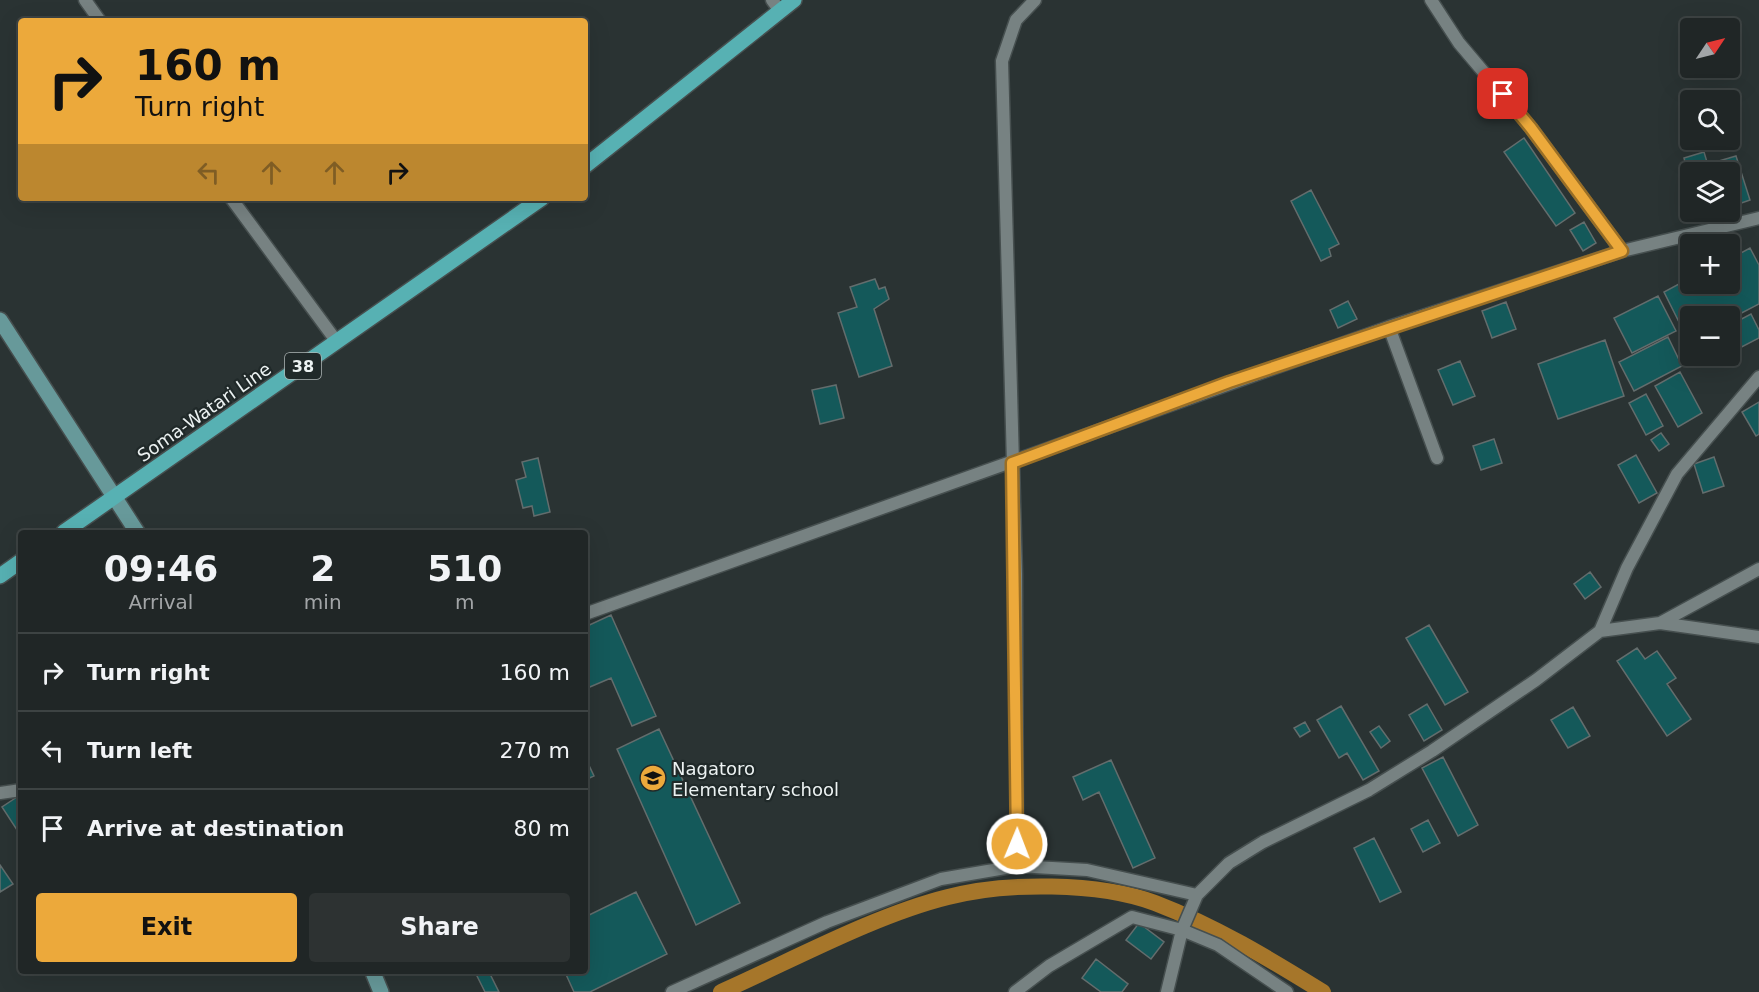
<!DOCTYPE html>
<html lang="en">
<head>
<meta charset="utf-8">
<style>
	:root { --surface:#202626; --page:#2d3232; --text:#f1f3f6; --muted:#a2a5a7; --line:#3d4343; --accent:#eca93b }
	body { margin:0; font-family:"DejaVu Sans",sans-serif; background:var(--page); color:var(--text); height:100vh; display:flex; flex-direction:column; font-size:22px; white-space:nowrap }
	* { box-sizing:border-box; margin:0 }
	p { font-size:20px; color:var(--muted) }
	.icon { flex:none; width:33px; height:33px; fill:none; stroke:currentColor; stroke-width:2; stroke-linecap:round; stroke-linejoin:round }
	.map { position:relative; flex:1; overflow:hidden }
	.panel { position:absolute; left:18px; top:530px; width:570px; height:444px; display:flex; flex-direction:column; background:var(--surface); border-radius:6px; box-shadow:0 6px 24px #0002,0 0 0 2px var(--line) }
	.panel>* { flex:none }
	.top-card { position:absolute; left:18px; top:18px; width:570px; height:183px; border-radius:6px; box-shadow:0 6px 24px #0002,0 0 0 2px var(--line); background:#eca93b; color:#111; overflow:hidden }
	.needle { width:39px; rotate:55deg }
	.fabs { position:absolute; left:1680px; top:18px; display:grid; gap:12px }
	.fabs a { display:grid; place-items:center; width:60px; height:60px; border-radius:6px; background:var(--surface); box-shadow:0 6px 24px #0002,0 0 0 2px var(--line); font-size:30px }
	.pin { position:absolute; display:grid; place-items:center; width:51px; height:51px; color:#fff; margin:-26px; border-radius:12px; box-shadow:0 3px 9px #0006 }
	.me { position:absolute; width:66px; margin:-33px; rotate:1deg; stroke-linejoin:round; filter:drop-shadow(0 0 4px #0008) }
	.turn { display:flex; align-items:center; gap:21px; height:126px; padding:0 18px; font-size:27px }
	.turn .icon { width:78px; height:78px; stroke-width:2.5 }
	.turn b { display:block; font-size:42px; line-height:51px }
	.lanes { display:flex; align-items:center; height:57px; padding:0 18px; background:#0003; justify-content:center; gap:30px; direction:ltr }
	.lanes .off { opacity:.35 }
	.eta { display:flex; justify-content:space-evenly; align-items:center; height:102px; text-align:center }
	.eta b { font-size:36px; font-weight:700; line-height:42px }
	.button { display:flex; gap:12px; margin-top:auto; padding:12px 18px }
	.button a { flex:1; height:69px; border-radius:6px; background:var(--accent); color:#111; font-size:24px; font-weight:700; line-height:69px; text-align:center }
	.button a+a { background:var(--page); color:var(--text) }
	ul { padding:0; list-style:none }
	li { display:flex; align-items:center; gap:18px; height:78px; padding:0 18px; border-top:2px solid var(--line) }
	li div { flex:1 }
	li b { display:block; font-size:22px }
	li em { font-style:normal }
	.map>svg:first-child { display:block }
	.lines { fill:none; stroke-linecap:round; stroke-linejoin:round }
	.canal { stroke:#a6762a; stroke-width:16 }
	.building { fill:#14595a; stroke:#636d6d; stroke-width:1.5 }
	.street-casing { stroke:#464f4f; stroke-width:15 }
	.secondary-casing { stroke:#464f4f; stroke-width:18 }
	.primary-casing { stroke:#464f4f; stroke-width:18 }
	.street { stroke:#778282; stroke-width:12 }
	.secondary { stroke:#67999a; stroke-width:15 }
	.primary { stroke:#57b1b3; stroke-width:15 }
	.route-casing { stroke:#996e26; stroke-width:15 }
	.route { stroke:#eca93b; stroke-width:10 }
	.labels { text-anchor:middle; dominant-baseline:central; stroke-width:4.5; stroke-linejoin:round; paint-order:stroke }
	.shield { fill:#202929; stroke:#afb6b6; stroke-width:1.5 }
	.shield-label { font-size:16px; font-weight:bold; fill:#ecf2f2 }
	.street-label { font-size:18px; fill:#ecf2f2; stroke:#202929 }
	.poi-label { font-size:18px; fill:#ecf2f2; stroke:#202929; text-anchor:start }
</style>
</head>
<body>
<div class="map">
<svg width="1759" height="992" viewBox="0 0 1759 992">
	<rect width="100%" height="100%" fill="#2a3333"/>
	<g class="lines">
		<!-- canal -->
		<path class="canal" d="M721 992C791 961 875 915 948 897 1005 882 1099 882 1155 903 1215 926 1268 958 1323 992"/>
	</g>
	<!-- building -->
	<path class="building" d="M1524 138 1575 213 1556 226 1504 152Z
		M1704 152 1710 172H1690V181L1684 158Z
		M1736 156 1750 200 1730 207V172H1715L1712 163Z
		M1311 190 1339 244 1329 249 1331 256 1321 261 1291 201Z
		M1584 222 1596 243 1583 251 1570 230Z
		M1750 248 1759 265V304L1730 319V316H1690L1688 340 1664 292 1690 278V284H1730V259Z
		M875 279 879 289 885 287 889 299 874 309 892 366 859 377 838 313 857 307 850 287Z
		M1658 296 1676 331 1632 353 1614 318Z
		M1348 301 1357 319 1338 328 1330 310Z
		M1506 302 1516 329 1492 338 1482 311Z
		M1751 314 1759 330V338L1730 353V325Z
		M1668 337 1682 366 1634 391 1619 362Z
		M1605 340 1624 396 1558 419 1538 364Z
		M1460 361 1475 396 1453 405 1438 370Z
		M1680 372 1702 413 1678 427 1655 386Z
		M836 385 844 418 820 424 812 390Z
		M1646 394 1663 426 1646 435 1629 403Z
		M1759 402V434L1756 436 1742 412Z
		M1661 433 1669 444 1659 451 1651 440Z
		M1494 439 1502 463 1481 470 1473 446Z
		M1636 455 1657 493 1639 503 1618 465Z
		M1714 457 1724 486 1703 493 1694 464Z
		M538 458 550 512 534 516 532 506 523 508 516 480 526 477 522 462Z
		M1590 572 1601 587 1585 599 1574 584Z
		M611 615 656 716 632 726 611 678 585 689V627Z
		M1429 625 1468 692 1445 705 1406 638Z
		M1637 648 1645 659 1657 651 1676 678 1667 684 1691 719 1667 736 1617 661Z
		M1427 704 1442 730 1424 741 1409 715Z
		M1341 706 1379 771 1363 780 1347 753 1339 758 1317 720Z
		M1573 707 1590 736 1568 748 1551 720Z
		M1305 722 1310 731 1300 737 1294 728Z
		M1379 726 1390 741 1381 748 1370 732Z
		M659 729 740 903 696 925 617 749Z
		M585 757 594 776 585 780Z
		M1443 757 1478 825 1458 836 1422 768Z
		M1111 760 1155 858 1133 868 1099 792 1083 800 1073 777Z
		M20 795 21 827 17 830 2 807Z
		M1428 820 1440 843 1423 852 1411 829Z
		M1374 838 1401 892 1380 902 1354 848Z
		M0 865 13 884 0 892Z
		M636 892 667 954 590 992H574L564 970H585V917Z
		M1139 923 1164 942 1151 959 1126 940Z
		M1096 959 1128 984 1122 992H1101L1082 978Z
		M474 970H488L499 992H485Z"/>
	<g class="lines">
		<defs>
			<path id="street" d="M85 0 100 21
				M772 0 780 11
				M1431 0 1459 43 1531 128 1622 251
				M231 198 337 342
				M1389 327 1437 458
				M585 614 1389 327 1622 251 1759 218
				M1660 623 1759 569
				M1600 631 1660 623 1759 637
				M0 793 21 790
				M1017 866 1016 574 1002 61 1016 20 1035 0
				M672 992 827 922 941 879 1017 866 1087 870 1197 895
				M1015 992 1049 966 1132 917 1182 930 1218 945 1287 992
				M1167 992 1182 930 1197 895 1229 863 1263 842 1369 790 1432 751 1536 680 1600 631 1627 568 1677 474 1759 377"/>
			<path id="secondary" d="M0 320 137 532
				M372 970 381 992"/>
			<path id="primary" d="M585 166 794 0
				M64 532 542 198
				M0 576 21 561"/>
		</defs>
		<!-- street casing -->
		<use href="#street" class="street-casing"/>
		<!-- secondary casing -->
		<use href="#secondary" class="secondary-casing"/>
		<!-- primary casing -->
		<use href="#primary" class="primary-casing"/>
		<!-- street -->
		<use href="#street" class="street"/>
		<!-- secondary -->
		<use href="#secondary" class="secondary"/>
		<!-- primary -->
		<use href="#primary" class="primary"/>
	</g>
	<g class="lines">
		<defs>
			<path id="route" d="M1017 844 1012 463 1229 382 1622 251 1531 128 1503 94"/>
		</defs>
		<!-- route casing -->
		<use href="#route" class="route-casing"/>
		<!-- route -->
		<use href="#route" class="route"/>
	</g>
	<!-- icons -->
	<defs>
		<symbol id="school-disc" viewBox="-11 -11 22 22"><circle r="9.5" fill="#eca93b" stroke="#202929"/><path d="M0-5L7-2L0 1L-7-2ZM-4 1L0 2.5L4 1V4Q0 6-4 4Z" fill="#111"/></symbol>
	</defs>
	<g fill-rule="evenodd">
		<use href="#school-disc" x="638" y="763" width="30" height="30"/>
	</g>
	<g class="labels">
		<!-- shield labels -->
		<rect class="shield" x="285" y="353" width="36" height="26" rx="4.5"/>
		<g class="shield-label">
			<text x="303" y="366">38</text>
		</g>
		<!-- street labels -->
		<g class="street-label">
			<text transform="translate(204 412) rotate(-35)">Soma-Watari Line</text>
		</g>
		<!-- poi labels -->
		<g class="poi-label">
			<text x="672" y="768">Nagatoro<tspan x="672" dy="21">Elementary school</tspan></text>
		</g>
	</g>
</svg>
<div class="fabs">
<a><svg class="needle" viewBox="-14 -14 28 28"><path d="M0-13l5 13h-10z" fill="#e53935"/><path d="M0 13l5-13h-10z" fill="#a2a5a7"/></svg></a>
<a><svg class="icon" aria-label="search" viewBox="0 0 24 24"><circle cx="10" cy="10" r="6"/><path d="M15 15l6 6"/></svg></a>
<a><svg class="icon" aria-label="layers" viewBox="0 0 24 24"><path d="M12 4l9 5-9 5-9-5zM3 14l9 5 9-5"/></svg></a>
<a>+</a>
<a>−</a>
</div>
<div class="pin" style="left:1503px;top:94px;background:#d93025"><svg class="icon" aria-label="arrive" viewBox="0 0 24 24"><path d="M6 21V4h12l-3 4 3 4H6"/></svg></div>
<svg class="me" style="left:1017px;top:844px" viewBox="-20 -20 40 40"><circle r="17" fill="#eca93b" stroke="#fff" stroke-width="3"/><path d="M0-11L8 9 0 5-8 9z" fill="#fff"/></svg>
<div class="top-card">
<div class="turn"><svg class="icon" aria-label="right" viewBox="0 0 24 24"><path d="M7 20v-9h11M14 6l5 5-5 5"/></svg><div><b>160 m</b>Turn right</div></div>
<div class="lanes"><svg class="icon off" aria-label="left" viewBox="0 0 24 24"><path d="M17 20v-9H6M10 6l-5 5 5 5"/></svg><svg class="icon off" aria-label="ahead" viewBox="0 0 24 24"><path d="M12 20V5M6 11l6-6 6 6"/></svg><svg class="icon off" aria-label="ahead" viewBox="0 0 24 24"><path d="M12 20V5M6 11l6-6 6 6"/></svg><svg class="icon" aria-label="right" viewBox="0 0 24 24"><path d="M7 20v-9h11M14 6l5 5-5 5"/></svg></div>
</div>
<section class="panel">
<div class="eta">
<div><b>09:46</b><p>Arrival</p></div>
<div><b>2</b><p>min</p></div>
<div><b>510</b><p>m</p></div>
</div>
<ul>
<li><svg class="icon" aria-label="right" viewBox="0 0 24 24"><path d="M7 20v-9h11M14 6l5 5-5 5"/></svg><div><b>Turn right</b></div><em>160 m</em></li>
<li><svg class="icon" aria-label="left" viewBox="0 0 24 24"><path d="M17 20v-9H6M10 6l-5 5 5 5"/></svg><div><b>Turn left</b></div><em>270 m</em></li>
<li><svg class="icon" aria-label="arrive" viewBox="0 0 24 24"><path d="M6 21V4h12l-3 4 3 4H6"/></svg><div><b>Arrive at destination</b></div><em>80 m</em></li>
</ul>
<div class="button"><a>Exit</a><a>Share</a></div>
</section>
</div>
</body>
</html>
